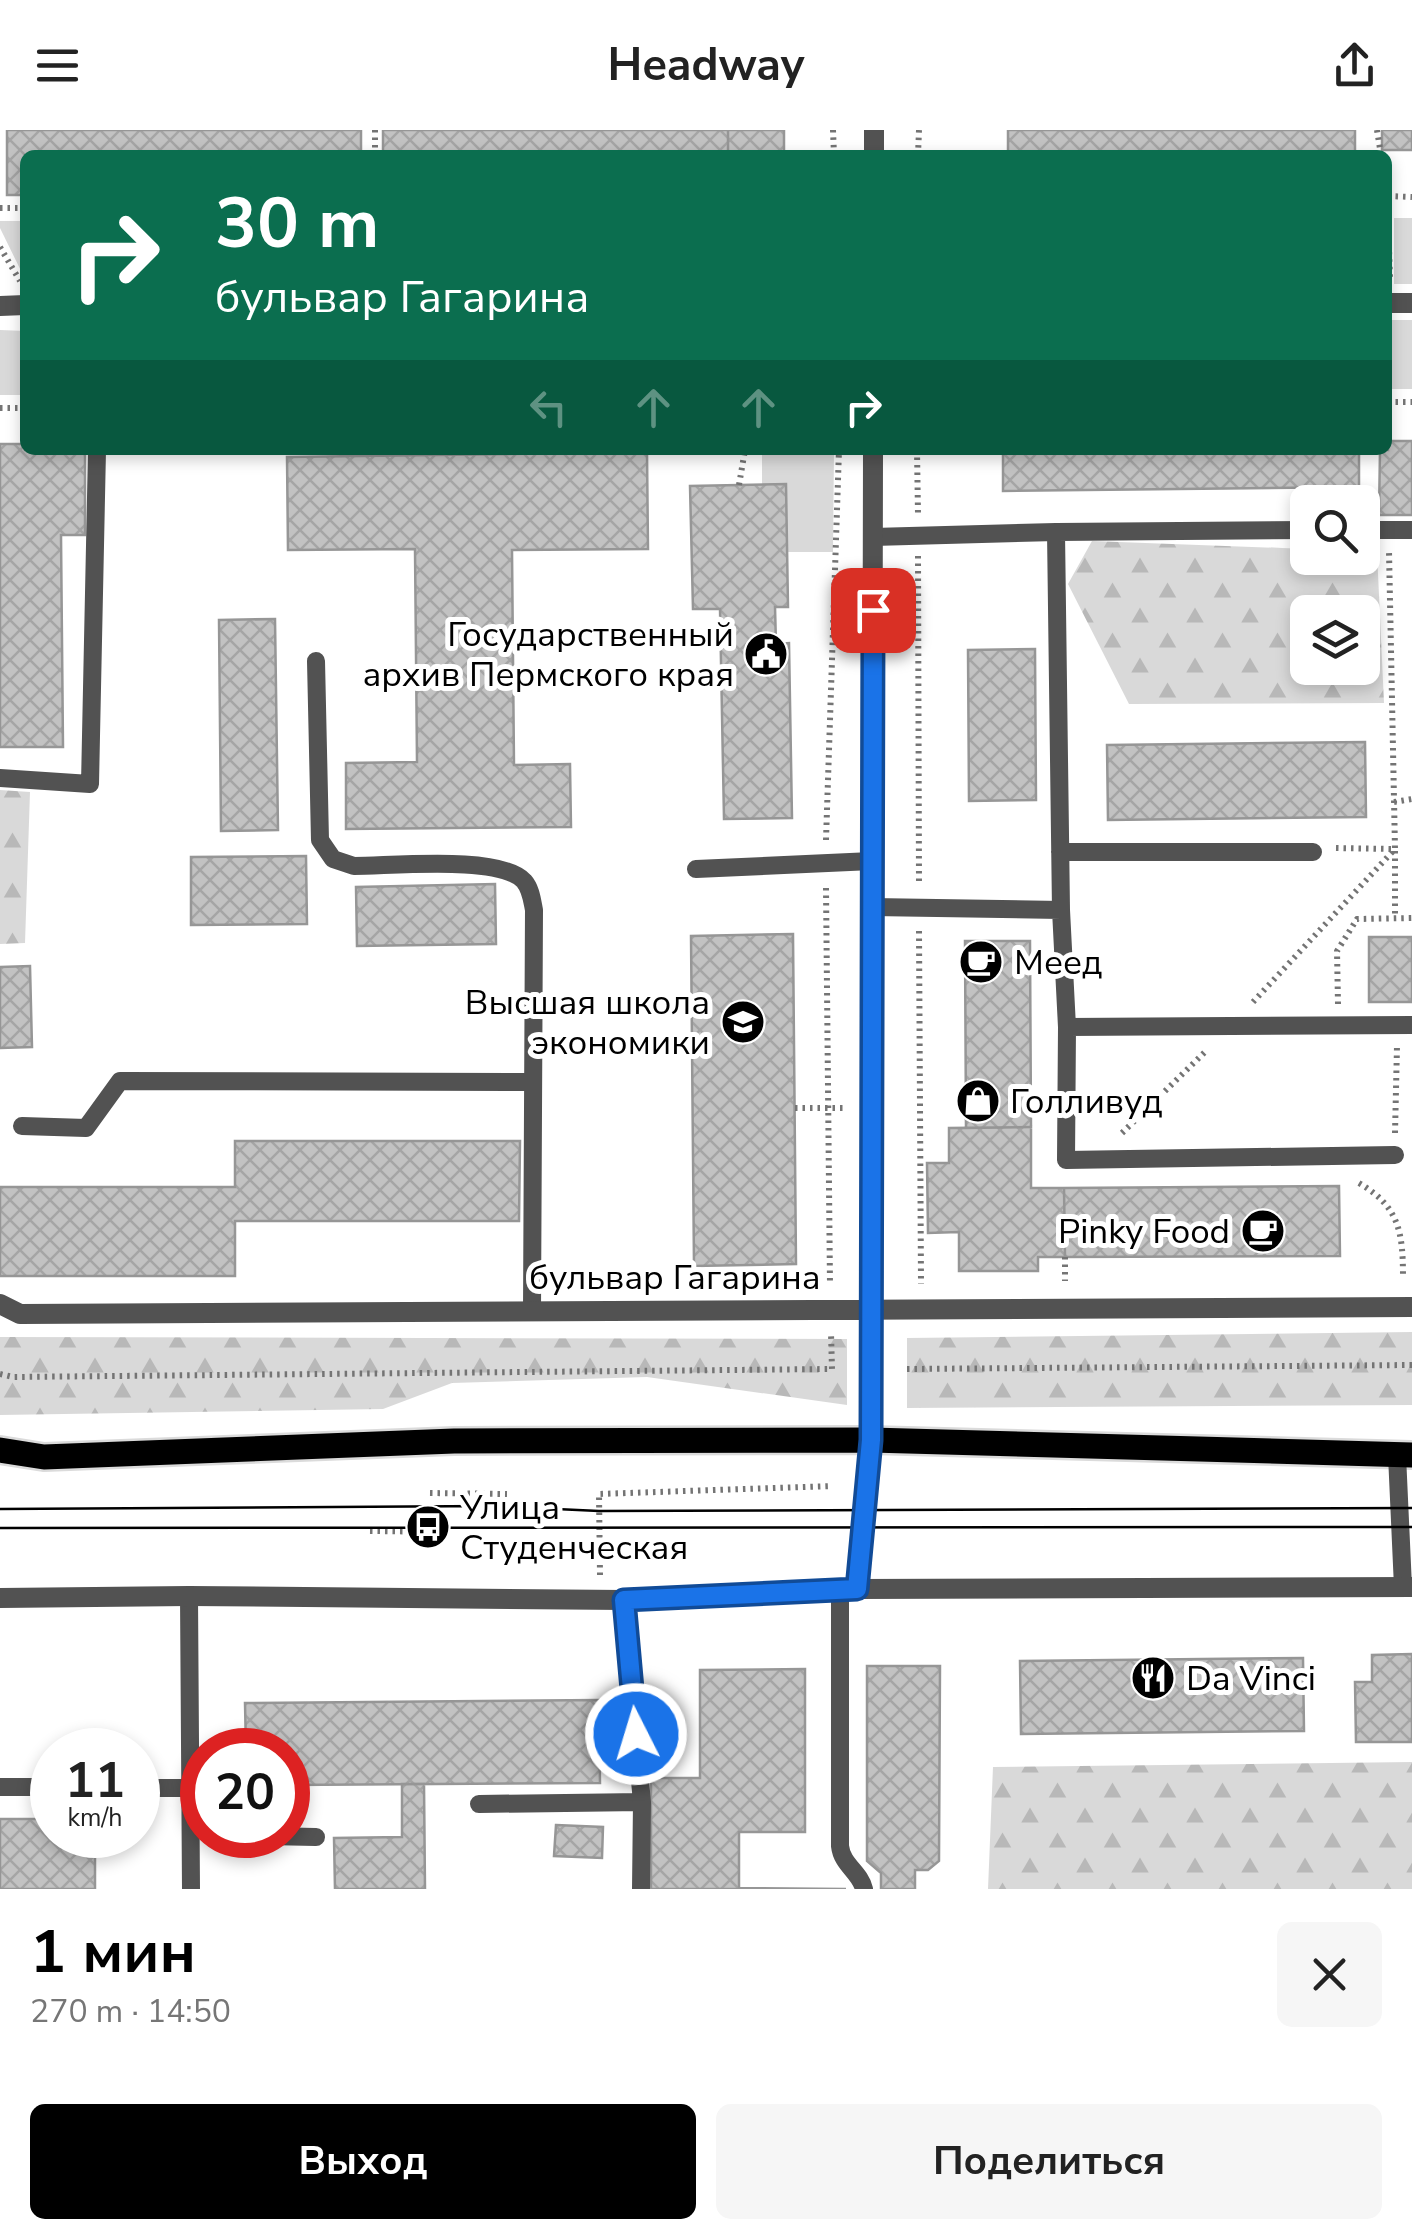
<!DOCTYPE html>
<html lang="ru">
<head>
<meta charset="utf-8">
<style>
	:root { --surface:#fff; --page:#f6f6f6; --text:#222; --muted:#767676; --accent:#000 }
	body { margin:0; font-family:"Nunito Sans",sans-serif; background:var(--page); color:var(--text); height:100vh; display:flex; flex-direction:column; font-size:38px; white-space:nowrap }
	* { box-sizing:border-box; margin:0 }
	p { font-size:32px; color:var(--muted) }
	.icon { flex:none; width:55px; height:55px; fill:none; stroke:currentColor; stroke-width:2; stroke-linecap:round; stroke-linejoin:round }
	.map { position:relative; height:1759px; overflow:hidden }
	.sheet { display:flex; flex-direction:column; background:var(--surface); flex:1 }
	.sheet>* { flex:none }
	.banner { position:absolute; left:20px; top:20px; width:1372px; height:305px; border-radius:15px; box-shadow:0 5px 15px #0003; background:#0b6e4f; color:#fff; overflow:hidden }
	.buttons { position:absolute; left:1290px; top:355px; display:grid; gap:20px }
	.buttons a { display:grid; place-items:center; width:90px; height:90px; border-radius:15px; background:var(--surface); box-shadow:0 5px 15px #0003; font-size:50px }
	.speed { position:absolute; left:30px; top:1598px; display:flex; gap:20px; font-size:50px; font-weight:700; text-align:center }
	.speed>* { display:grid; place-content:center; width:130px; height:130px; border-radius:50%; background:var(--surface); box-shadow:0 5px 15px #0003; line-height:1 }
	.speed small { font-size:25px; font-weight:400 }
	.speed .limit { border:15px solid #d22; background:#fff; color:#111 }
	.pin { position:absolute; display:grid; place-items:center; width:85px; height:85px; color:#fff; margin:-42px; border-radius:20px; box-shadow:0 5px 15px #0006 }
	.me { position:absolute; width:110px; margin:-55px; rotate:355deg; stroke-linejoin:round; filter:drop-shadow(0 0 8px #0008) }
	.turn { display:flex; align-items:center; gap:35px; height:210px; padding:0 30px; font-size:45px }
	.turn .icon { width:130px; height:130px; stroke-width:2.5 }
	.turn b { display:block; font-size:70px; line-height:85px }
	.lanes { display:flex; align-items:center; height:95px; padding:0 30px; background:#0003; justify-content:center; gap:50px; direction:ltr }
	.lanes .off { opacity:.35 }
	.round { display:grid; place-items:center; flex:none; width:105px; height:105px; border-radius:15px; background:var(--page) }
	.headline { display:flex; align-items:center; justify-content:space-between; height:170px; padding:0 30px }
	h1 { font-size:60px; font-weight:700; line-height:75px; color:var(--accent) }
	.primary-button { display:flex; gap:20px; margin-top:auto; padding:20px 30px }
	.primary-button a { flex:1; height:115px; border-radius:15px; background:var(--accent); color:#fff; font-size:40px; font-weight:700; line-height:115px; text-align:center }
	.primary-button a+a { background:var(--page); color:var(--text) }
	header { display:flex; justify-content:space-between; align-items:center; height:130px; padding:0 30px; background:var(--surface); font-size:45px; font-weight:700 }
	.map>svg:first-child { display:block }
	.green { fill:#d9d9d9 }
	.forest { fill:url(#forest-firs); fill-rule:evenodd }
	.building { fill:url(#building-cross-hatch); stroke:#969696; stroke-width:2.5 }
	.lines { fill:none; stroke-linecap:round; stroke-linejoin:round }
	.primary-casing { stroke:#dbdbdb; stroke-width:30 }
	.path { stroke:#747474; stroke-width:6; stroke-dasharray:2.5 5; stroke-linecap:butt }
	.lane { stroke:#525252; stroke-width:18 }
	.street { stroke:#525252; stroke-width:20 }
	.primary { stroke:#000; stroke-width:25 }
	.tram { stroke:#000; stroke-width:2.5 }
	.route-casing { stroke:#114b97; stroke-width:25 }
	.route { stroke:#1a73e8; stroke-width:18 }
	.labels { text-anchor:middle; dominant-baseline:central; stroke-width:10; stroke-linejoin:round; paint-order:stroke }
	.poi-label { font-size:35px; fill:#000; stroke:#fff; text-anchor:start }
	.street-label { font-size:35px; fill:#000; stroke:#fff }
</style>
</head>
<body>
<header><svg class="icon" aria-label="menu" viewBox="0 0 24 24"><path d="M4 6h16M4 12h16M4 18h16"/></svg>Headway<svg class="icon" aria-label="share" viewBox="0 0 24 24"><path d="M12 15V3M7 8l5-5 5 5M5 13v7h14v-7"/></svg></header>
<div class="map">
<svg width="1412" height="1759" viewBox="0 0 1412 1759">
	<defs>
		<pattern id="forest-firs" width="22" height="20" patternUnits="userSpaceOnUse" patternTransform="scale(2.5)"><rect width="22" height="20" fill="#d9d9d9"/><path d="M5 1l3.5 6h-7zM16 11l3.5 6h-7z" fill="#b8b8b8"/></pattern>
		<pattern id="building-cross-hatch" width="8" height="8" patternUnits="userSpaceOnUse" patternTransform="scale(2.5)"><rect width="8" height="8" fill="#c2c2c2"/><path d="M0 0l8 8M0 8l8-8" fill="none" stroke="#a5a5a5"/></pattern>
	</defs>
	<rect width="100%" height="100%" fill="#fff"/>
	<!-- green -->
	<path class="green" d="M1394 88H1412V154H1394Z
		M0 91H25V149L0 98Z
		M1390 190H1412V259H1390Z
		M0 200 25 201V265H0Z
		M762 320H834L833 422H787L762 355Z"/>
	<!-- forest -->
	<path class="forest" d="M1092 411 1307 419 1308 428H1362L1363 421 1377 422 1384 573 1129 574 1068 454ZM1308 482H1362V538H1308Z
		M0 660 30 662 25 813 0 814Z
		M1412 1202V1275L907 1278V1208Z
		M0 1207 847 1209V1275L647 1247 452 1253 383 1279 0 1285Z
		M1412 1632V1759H988L993 1637Z"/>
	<!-- building -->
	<path class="building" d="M7 0H361V25H25V65H7Z
		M383 0H728V25H383Z
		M728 0H784V25H728Z
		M1008 0H1355V25H1008Z
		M1382 0H1412V20H1382Z
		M1388 311H1412V385H1379L1380 320H1388Z
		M0 314H25V320H85V405H61L63 617H0Z
		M1003 320H1359V357L1003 361Z
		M647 322 648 419 512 420 514 635 570 634 571 697 346 699V633L417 632 415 419 288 420 287 327Z
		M786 354 788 477H775L776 514 789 513 792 688 724 689 720 479H693L690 356Z
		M275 489 278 700 221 701 219 490Z
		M1035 519 1036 670 969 671 968 520Z
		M1365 612 1366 687 1108 690 1107 615Z
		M306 726 307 794 191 795V727Z
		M495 754 496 814 357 816 356 757Z
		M793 804 796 1134 694 1136 691 806Z
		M1369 807H1412V872H1369Z
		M965 811H1030L1031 997 966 998Z
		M30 836 32 917 0 918V837Z
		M1031 997V1058H1064L1065 1127H1038V1141H959V1102L928 1103 927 1033H949V998Z
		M235 1011H520L519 1091H235V1146H0V1057H235Z
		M1339 1056 1340 1126 1065 1127 1064 1058Z
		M1412 1524V1612H1356L1355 1552H1372V1525Z
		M1303 1528 1304 1601 1021 1604 1020 1531Z
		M867 1536H940L939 1731 928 1740H915V1759H881V1743L867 1731Z
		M805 1539V1702H739V1758L846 1759H651V1648H700V1540Z
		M599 1570 600 1653 288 1655V1620H246L245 1573Z
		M402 1654H424L425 1759H335L334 1708 402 1707Z
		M0 1689H52V1705H95V1759H0Z
		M556 1695 603 1697 602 1728 554 1726Z"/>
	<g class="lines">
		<defs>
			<path id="primary" d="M0 1320 44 1327 454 1311 871 1310 1412 1325"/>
		</defs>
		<!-- primary casing -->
		<use href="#primary" class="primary-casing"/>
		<!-- path -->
		<path class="path" d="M833 0 834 25
			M1377 0 1381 25
			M375 25V0
			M918 25 919 0
			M1388 66 1412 67
			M0 78H25
			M1388 92 1390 147
			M0 117 20 151
			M1388 272H1412
			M0 278H25
			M917 320 918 384
			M739 355 745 320
			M918 426 919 754
			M1394 672 1412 669
			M826 710 839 320
			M1336 718 1395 719 1389 421
			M1395 721V788
			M826 758 830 1155
			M919 801 921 1154
			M1253 872 1395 719
			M1338 874 1337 821 1357 789 1412 788
			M795 978H845
			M1122 1003 1206 921
			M1395 1003 1397 916
			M1359 1053C1400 1077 1403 1103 1403 1149
			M1065 1127V1151
			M907 1239 1412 1235
			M0 1244 13 1247 832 1239 831 1203
			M430 1363 507 1364
			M370 1401 451 1402
			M600 1445 599 1364 832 1356"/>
		<!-- lane -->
		<path class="lane" d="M1362 400H1412
			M1056 402 1061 780
			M873 407 1056 402 1308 400
			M316 531 320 710 333 729 354 736C393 736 500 725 524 751 531 759 532 770 534 780L532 1182
			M0 648 90 654 97 320
			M1060 722H1313
			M696 739 872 731
			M872 777 1061 780 1067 897 1066 1030 1395 1025
			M1067 897 1412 895
			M22 996 86 998 120 951 533 952
			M1397 1325 1403 1457
			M840 1459V1716C842 1735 860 1742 864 1759
			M857 1459 871 1310
			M189 1466 191 1759
			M623 1470 642 1672 641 1759
			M0 1657H52
			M138 1658H191
			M479 1674 642 1672
			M212 1705 316 1707"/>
		<!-- street -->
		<path class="street" d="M874 25V0
			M1388 173H1412
			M0 176 25 175
			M0 1174 20 1184 1412 1177
			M871 1310 873 320
			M0 1468 189 1466 623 1470 857 1459 1412 1457"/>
		<!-- primary -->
		<use href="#primary" class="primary"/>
		<!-- tram -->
		<path class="tram" d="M0 1379 489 1376 599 1381 1412 1378
			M0 1398 1412 1397"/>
	</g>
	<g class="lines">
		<defs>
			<path id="route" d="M636 1604 624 1470 857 1459 871 1310 873 480"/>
		</defs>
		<!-- route casing -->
		<use href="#route" class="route-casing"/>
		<!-- route -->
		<use href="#route" class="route"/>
	</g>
	<!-- icons -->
	<defs>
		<symbol id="civic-disc" viewBox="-11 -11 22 22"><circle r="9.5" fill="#000" stroke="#fff"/><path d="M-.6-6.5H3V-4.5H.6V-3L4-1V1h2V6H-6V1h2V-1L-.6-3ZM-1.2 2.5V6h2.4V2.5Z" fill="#fff"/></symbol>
		<symbol id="cafe-disc" viewBox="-11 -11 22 22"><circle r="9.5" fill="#000" stroke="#fff"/><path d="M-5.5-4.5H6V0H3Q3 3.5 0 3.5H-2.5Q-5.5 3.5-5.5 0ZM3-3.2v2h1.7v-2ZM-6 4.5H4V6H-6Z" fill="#fff"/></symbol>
		<symbol id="university-disc" viewBox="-11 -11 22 22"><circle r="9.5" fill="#000" stroke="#fff"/><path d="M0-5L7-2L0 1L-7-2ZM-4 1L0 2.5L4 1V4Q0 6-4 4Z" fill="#fff"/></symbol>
		<symbol id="shop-disc" viewBox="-11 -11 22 22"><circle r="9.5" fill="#000" stroke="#fff"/><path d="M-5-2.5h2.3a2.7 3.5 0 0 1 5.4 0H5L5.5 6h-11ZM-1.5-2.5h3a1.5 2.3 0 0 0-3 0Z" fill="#fff"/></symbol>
		<symbol id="bus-disc" viewBox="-11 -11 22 22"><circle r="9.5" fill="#000" stroke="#fff"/><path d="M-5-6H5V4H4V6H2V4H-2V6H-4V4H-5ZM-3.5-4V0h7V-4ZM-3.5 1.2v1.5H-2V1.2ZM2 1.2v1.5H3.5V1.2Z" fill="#fff"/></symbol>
		<symbol id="restaurant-disc" viewBox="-11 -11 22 22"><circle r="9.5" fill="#000" stroke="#fff"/><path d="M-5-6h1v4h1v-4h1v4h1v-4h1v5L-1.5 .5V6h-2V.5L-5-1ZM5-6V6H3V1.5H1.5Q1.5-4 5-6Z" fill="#fff"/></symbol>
	</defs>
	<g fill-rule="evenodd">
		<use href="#civic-disc" x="741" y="499" width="50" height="50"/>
		<use href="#cafe-disc" x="956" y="807" width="50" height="50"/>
		<use href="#university-disc" x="718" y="867" width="50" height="50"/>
		<use href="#shop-disc" x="953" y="946" width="50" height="50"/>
		<use href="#cafe-disc" x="1238" y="1076" width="50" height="50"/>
		<use href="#bus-disc" x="403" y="1372" width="50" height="50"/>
		<use href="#restaurant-disc" x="1128" y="1523" width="50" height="50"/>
	</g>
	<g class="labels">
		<!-- poi labels -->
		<g class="poi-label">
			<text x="734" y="504" text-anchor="end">Государственный<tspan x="734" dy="40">архив Пермского края</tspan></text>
			<text x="1014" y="832">Меед</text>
			<text x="710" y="872" text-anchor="end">Высшая школа<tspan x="710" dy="40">экономики</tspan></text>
			<text x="1010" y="971">Голливуд</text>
			<text x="1230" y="1101" text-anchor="end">Pinky Food</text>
			<text x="460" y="1377">Улица<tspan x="460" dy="40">Студенческая</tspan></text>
			<text x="1186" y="1548">Da Vinci</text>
		</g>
		<!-- street labels -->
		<g class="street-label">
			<text x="675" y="1147">бульвар Гагарина</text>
		</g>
	</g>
</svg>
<div class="buttons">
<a><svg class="icon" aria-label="search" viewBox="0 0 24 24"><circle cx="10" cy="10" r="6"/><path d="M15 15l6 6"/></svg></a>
<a><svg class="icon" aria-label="layers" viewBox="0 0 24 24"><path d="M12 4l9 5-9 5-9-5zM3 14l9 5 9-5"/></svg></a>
</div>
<div class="speed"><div>11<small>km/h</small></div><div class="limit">20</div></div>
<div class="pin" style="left:873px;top:480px;background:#d93025"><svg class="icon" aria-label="arrive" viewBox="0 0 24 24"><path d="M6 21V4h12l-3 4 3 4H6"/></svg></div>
<svg class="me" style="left:636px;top:1604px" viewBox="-20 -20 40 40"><circle r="17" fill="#1a73e8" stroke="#fff" stroke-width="3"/><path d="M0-11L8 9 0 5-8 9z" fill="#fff"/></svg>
<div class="banner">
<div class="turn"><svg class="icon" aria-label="right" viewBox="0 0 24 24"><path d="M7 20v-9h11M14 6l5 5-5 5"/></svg><div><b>30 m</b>бульвар Гагарина</div></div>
<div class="lanes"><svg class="icon off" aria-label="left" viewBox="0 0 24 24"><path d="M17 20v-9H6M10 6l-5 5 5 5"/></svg><svg class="icon off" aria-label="ahead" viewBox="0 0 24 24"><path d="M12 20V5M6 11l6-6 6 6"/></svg><svg class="icon off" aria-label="ahead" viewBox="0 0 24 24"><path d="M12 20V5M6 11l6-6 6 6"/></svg><svg class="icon" aria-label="right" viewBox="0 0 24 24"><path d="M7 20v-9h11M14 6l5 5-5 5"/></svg></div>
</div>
</div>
<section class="sheet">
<div class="headline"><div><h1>1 мин</h1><p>270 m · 14:50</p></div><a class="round"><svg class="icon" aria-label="close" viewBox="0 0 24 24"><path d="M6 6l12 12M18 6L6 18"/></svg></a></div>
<div class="primary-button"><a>Выход</a><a>Поделиться</a></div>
</section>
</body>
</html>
